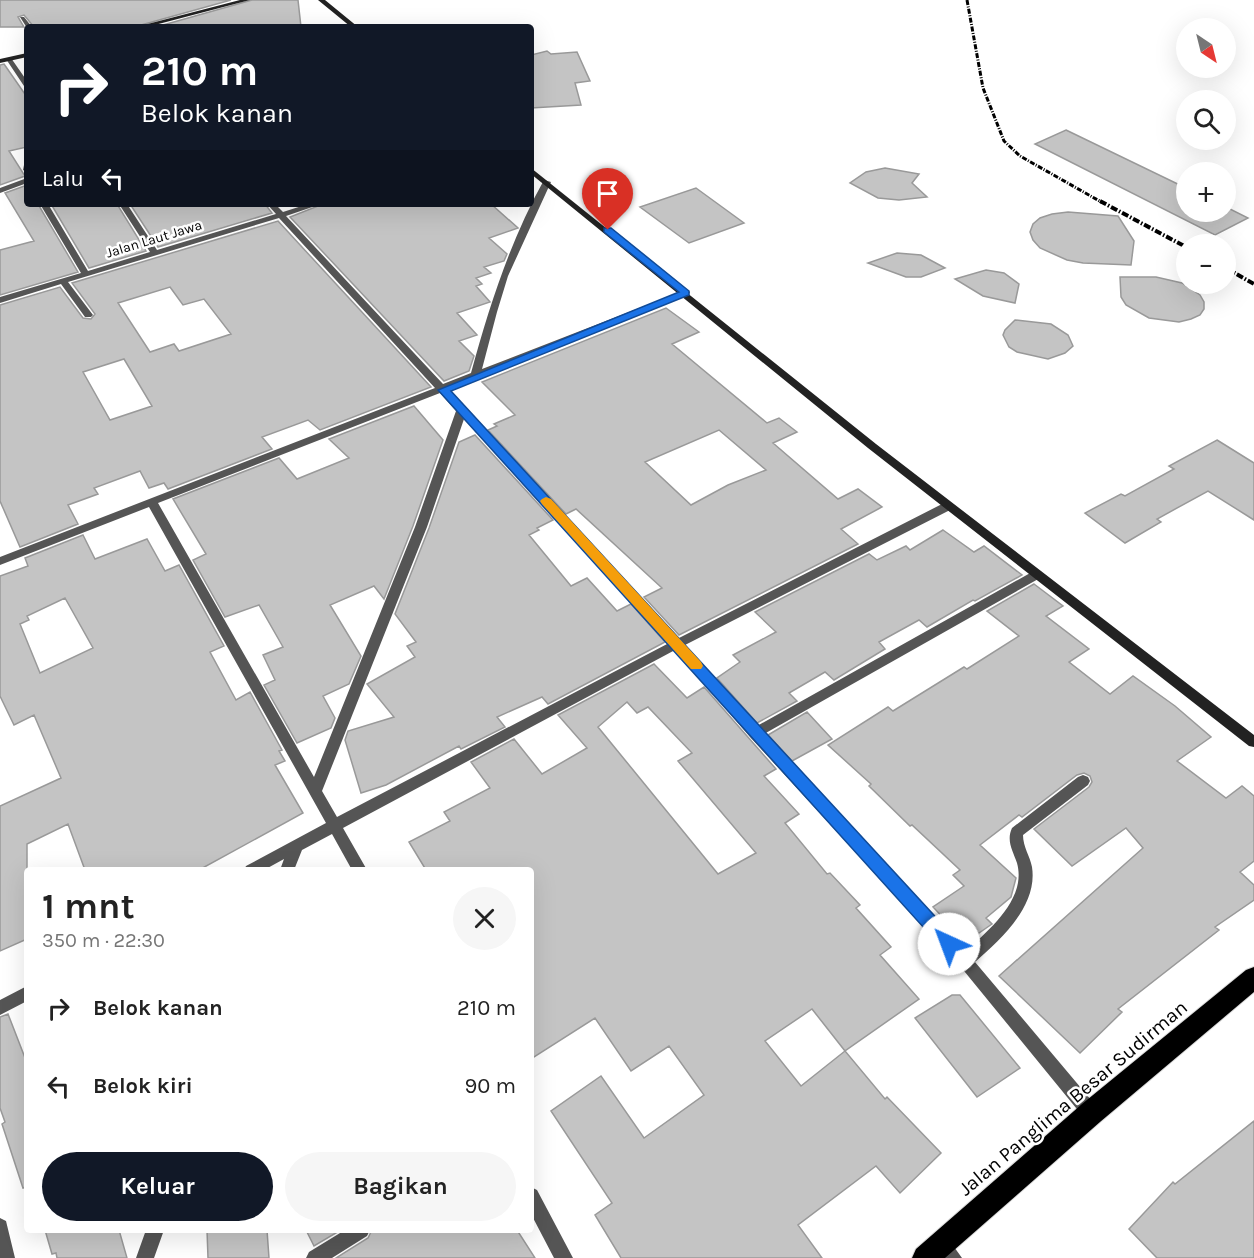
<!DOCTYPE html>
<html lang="id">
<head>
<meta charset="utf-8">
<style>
	:root { --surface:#fff; --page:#f6f6f6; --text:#222; --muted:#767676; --accent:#111827 }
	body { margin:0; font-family:Karla,sans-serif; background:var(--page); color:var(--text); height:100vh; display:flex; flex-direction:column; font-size:22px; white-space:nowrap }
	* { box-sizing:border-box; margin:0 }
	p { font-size:20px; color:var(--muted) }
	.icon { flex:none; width:33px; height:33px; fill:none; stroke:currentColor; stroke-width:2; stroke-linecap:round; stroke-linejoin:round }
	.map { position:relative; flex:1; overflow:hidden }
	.sheet { position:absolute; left:24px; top:867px; width:510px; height:366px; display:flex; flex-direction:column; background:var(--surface); border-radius:6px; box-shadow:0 6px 24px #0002 }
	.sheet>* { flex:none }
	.hud { position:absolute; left:24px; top:24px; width:510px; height:183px; border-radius:6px; box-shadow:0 6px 24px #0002; background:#111827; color:#fff; overflow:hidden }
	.needle { width:39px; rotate:145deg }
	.controls { position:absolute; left:1176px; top:18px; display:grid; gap:12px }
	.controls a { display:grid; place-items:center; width:60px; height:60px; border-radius:50%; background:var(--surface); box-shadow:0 6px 24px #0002; font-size:30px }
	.pin { position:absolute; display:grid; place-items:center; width:51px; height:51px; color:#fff; margin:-62px -26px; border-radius:50% 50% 50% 0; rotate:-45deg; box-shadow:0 0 6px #0007 }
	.pin .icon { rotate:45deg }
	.me { position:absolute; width:66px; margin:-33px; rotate:317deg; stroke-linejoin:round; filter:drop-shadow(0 0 4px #0008) }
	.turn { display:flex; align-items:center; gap:21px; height:126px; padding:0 18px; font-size:27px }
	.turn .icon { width:78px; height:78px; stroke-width:2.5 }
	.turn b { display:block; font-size:42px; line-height:51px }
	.then { display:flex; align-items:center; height:57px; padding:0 18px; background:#0003; gap:12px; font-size:22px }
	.round { display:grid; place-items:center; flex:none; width:63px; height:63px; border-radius:32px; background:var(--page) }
	.overview { display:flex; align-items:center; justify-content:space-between; height:102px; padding:0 18px }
	h1 { font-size:36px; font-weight:700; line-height:45px }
	.cta { display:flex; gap:12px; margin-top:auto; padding:12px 18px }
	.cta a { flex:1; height:69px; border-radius:36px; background:var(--accent); color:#fff; font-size:24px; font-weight:700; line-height:69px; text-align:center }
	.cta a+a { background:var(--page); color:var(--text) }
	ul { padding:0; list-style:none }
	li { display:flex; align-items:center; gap:18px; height:78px; padding:0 18px }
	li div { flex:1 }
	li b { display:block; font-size:22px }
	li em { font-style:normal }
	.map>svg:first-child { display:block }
	.building { fill:#c4c4c4; stroke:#999; stroke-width:1.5; fill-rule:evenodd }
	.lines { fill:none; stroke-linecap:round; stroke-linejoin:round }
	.highway-casing { stroke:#dbdbdb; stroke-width:2 }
	.street { fill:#555; fill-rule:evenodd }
	.secondary { fill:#222; fill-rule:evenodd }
	.highway { fill:#000; fill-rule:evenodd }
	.rail-far1 { stroke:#000; stroke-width:3; stroke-dasharray:5 1.5 1 1.5; stroke-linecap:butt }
	.rail { stroke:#000; stroke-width:4; stroke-dasharray:7 2 1.5 2; stroke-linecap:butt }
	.route { fill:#1a73e8; stroke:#114b97; stroke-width:1.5 }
	.slow { fill:#f59e0b }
	.labels { text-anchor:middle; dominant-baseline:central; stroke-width:5; stroke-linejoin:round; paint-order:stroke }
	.far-street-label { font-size:14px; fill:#000; stroke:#fff }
	.near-street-label { font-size:20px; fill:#000; stroke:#fff }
</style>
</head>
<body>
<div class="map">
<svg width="1254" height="1258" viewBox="0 0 1254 1258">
	<rect width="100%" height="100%" fill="#fff"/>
	<!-- building -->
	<path class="building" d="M0 0H231L134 27H34L24 15 18 17 24 27H0Z
		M252 0H298L301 27H156Z
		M547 51 551 54 577 52 590 81 575 83 581 105 531 108V55Z
		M4 64 27 97V147L9 151 25 176 0 185V65Z
		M1066 130 1186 188V212H1226V207L1248 218 1215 235 1035 144Z
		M885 168 919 174 912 183 927 197 899 200 878 198 850 183 866 172Z
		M27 185V204H38L78 272 0 295V250L34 241 5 193Z
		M696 188 744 223 689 243 640 207Z
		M51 204H117L146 251 89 268Z
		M130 204H265L272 213 158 247Z
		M323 204H491L518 228 489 238 507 254 504 261 484 267 491 273 476 278 482 284 476 286 490 302 457 313 477 335 459 341 474 356 469 371 444 381 290 217Z
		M1068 212 1118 216 1134 241 1131 265 1083 263 1067 260 1040 248 1033 240 1030 232 1033 224 1040 218 1052 214Z
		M278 221 431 387 320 430 308 420 262 437 272 449 168 489 164 483 149 488 140 471 94 488 98 494 68 505 78 524 20 547 0 501V305L60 287 83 318 91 319 95 314 72 283ZM170 287 183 305 204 299 231 334 179 351 174 344 150 352 118 303ZM124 359 152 406 110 420 83 372Z
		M897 253 921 255 945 268 921 277H906L868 263Z
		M986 270 1004 273 1019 284 1015 303 983 296 955 279Z
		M1120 277H1156L1182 283 1200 295 1204 302V309L1200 315 1191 319 1179 322 1149 318 1126 305 1121 297Z
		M666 308 699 332 672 344 767 423 779 418 797 432 773 443 838 499 858 489 882 507 841 529 858 544 679 635 644 597 662 588 576 509 566 514 488 430 497 426 494 424 515 415 482 382ZM719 430 766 470 728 485 691 505 645 462Z
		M1015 320 1051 324 1068 335 1073 346 1065 353 1048 359 1017 352 1009 347 1003 335 1005 330Z
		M414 406 443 440 413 526 384 599 374 586 330 605 361 656 349 684 323 696 335 718 331 728 297 743 264 685 275 680 263 655 283 647 259 605 225 617 193 560 206 554 173 499 279 458 297 479 349 458 329 439Z
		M475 435 553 520 537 528 539 530 529 535 571 586 587 578 617 611 631 604 665 642 548 704 542 697 497 717 505 727 461 749 459 746 386 785 361 793 345 740 348 731 394 717 367 684 415 657 407 646 416 642 395 614 429 528 459 442Z
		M1217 440 1254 463V520L1208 491 1157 519 1161 522 1125 543 1085 513 1121 494 1125 496 1174 469 1169 466Z
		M943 530 974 552 984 546 1022 575 975 601 973 600 927 627 919 620 879 642 885 649 834 680 825 672 789 693 797 701 757 723 717 678 740 662 733 655 776 632 755 612 869 554 877 560 906 546 910 550Z
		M83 535 95 559 147 539 165 571 179 565 224 646 210 652 236 700 250 692 282 750 279 751 285 761 275 765 303 813 199 870H85L68 824 27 844V939L0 951V806L61 778 34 715 14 725 0 696V576L28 566 25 558ZM65 598 93 648 40 673 20 624 29 620 27 616Z
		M1034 584 1063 606 1046 616 1089 649 1069 662 1110 694 1133 676 1175 706 1211 737 1177 761 1226 798 1242 786 1254 796V861L1240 872 1254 885V900L1215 927 1219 930 1118 1009 1122 1012 1080 1053 999 976 1143 848 1126 828 1072 866 1034 829 1089 787 1092 782 1090 776 1084 773 1077 775 1022 817 1019 815 980 845 1016 878 1011 897 986 918 992 924 966 942 933 907 964 886 953 875 960 870 912 825 910 826 869 786 871 784 828 745 888 707 893 711 964 667 967 669 1019 636 987 611Z
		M654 664 687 698 704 687 776 769 764 776 799 814 785 823 827 874 830 873 860 905 856 908 891 947 880 955 919 999 845 1051 885 1099 887 1097 941 1153 900 1193 876 1166 798 1225 822 1258H621L595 1215 612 1203 551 1111 601 1076 644 1138 704 1095 669 1046 631 1071 595 1018 531 1059V870H426L409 842 450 821 444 812 490 788 471 762 514 739 542 774 587 748 558 715ZM627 702 637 713 648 707 692 753 678 761 756 853 718 874 598 727ZM812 1009 845 1051 801 1086 765 1041Z
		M807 712 832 739 792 761 768 735Z
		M952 995H960L1020 1068 977 1097 915 1018Z
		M8 1014 27 1063V1187L23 1188 2 1124 5 1122 0 1108V1017Z
		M1254 1121V1258H1157L1129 1229 1173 1182 1175 1184Z
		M45 1230H119L127 1258H57L56 1253 52 1254Z
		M207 1230H267L269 1258H208Z
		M306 1230H341L314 1246Z
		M372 1230H517L535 1258H336L368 1238Z"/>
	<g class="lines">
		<defs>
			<path id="highway" d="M1254 967V992L1100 1122 945 1258H912L916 1249 1082 1104 1246 970Z"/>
		</defs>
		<!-- highway casing -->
		<use href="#highway" class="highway-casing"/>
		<!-- street -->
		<path class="street" d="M20 17H24L32 27 27 28Z
			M7 58H11L27 81V88L24 86 6 59Z
			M24 165H27V172L23 170Z
			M27 178V183L0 193V188Z
			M544 180 551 182 508 276 497 312 482 369 683 291H689L690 293 478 379 448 390 679 638 944 503 948 502 953 506 952 509 685 645 757 726 1032 572H1040L1042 575 1040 578 764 734 966 951C989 930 1027 899 1017 863 1013 851 1006 841 1012 828L1078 777 1083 775 1088 777 1090 781 1088 785 1023 835C1023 847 1030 856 1032 867 1038 906 1001 939 975 962L1097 1107 1099 1113 1097 1119 1091 1121 1085 1119 960 966 750 737 675 650 343 828 367 870H352L332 834 302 850 294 870H280L284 859 264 870H244L246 866 326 823 149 507 0 565V557L435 388 279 218 68 282 93 315 91 317H85L61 284 0 303V297L81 273 40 204H48L88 271 150 252 119 204H127L157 250 276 214 267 204H275L283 212 308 204H321L286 216 443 384 471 373C489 307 510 241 544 180ZM440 393 456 411 415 527 314 777 158 503ZM464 419 669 643 337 817 322 791 427 527Z
			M27 986V1001L0 1015V1000Z
			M531 1187 537 1190 573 1258H554L531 1214Z
			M0 1218 6 1221 15 1258H0Z
			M146 1230H164L154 1258H136Z
			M345 1230H370L367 1236 332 1258H306L309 1252Z
			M941 1234 947 1237 962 1258H942L932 1243 935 1237Z"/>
		<!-- secondary -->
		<path class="secondary" d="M240 0H250L147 27H136Z
			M318 0H325L358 27H351Z
			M27 53V57L0 63V59Z
			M531 168 876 444 1254 735V747L1249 746 868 448 531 174Z"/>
		<!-- highway -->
		<use href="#highway" class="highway"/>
		<!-- rail-far1 -->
		<path class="rail-far1" d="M967 0 983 88 1004 141 1020 156 1103 203"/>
		<!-- rail -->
		<path class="rail" d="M1100 201 1186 247
			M1226 268 1254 284"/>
	</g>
	<!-- route -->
	<path class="route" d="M604 228H611L689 291V295L451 391 955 938 958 944 955 949 949 952 943 949 438 390 679 292 604 232Z"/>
	<!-- slow -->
	<path class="slow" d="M546 497 551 499 701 662 703 666 701 669H691L542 504 540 501 542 499Z"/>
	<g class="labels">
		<!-- far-street labels -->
		<g class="far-street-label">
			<text transform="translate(154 239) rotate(-17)">Jalan Laut Jawa</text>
		</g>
		<!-- near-street labels -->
		<g class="near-street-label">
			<text transform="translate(1073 1098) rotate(-40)">Jalan Panglima Besar Sudirman</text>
		</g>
	</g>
</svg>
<div class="controls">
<a><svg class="needle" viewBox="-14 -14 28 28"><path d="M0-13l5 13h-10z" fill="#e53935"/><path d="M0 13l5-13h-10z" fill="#767676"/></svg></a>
<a><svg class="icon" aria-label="search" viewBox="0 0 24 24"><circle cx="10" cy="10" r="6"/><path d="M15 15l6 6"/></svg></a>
<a>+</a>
<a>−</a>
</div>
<div class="pin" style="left:608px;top:230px;background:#d93025"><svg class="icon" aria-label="arrive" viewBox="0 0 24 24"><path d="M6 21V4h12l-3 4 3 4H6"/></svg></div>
<svg class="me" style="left:949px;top:944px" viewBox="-20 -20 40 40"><circle r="19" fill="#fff"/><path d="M0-13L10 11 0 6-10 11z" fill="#1a73e8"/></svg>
<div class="hud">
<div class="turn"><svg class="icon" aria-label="right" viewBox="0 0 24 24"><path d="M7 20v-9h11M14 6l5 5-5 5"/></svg><div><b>210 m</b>Belok kanan</div></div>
<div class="then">Lalu<svg class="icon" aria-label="left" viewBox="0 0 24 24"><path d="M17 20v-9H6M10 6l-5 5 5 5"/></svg></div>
</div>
<section class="sheet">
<div class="overview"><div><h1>1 mnt</h1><p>350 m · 22:30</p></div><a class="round"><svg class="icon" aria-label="close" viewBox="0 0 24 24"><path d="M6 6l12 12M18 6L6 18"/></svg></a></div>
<ul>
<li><svg class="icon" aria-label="right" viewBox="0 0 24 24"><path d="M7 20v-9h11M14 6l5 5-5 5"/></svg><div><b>Belok kanan</b></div><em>210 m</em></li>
<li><svg class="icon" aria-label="left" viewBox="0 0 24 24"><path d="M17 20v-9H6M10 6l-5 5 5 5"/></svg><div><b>Belok kiri</b></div><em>90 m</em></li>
</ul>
<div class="cta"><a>Keluar</a><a>Bagikan</a></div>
</section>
</div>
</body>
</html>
